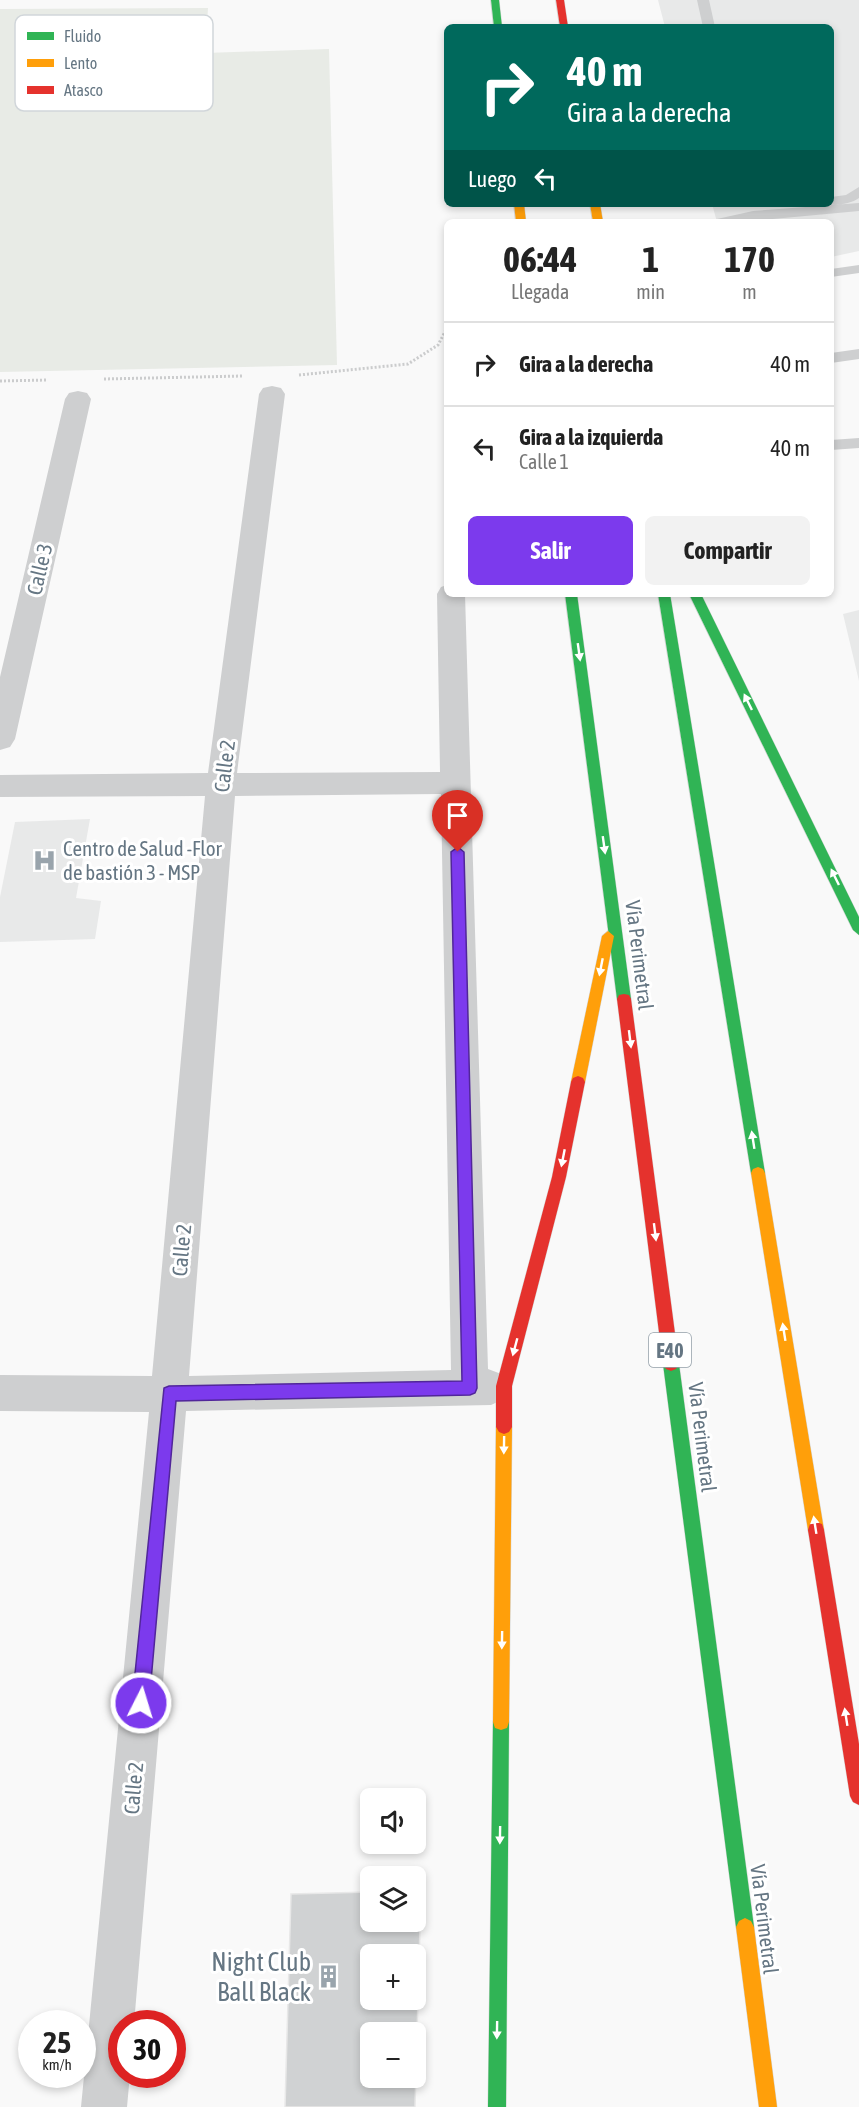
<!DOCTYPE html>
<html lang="es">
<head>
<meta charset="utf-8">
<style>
	:root { --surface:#fff; --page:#f2f2f2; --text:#222; --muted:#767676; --line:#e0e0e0; --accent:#7c3aed }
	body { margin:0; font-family:"Asap Condensed",sans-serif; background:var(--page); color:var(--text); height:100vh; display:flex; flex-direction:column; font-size:22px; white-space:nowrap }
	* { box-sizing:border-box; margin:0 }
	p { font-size:20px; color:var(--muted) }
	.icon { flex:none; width:33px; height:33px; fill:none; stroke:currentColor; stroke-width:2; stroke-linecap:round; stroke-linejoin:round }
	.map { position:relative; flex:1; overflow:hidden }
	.sheet { position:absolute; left:444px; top:219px; width:390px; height:378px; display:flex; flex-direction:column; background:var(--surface); border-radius:9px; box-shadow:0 3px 9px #0003 }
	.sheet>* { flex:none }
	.banner { position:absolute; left:444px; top:24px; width:390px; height:183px; border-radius:9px; box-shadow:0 3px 9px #0003; background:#00695c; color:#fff; overflow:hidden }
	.fabs { position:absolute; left:360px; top:1788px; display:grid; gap:12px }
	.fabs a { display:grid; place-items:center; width:66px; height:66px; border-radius:9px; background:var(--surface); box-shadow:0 3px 9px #0003; font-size:30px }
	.speed { position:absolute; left:18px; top:2010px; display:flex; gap:12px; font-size:30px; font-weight:700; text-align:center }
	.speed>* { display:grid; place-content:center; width:78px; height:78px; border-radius:50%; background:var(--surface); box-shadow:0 3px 9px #0003; line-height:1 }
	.speed small { font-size:15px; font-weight:400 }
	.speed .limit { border:9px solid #d22; background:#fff; color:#111 }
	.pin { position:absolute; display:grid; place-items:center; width:51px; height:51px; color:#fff; margin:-62px -26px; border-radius:50% 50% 50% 0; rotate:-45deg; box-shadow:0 0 6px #0007 }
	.pin .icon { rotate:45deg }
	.me { position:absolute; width:66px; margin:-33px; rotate:5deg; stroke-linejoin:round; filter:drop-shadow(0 0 4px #0008) }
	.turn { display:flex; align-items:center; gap:21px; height:126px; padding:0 24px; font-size:27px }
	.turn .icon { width:78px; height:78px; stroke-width:2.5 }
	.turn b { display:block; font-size:42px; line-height:51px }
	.then { display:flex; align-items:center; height:57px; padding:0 24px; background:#0003; gap:12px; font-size:22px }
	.eta { display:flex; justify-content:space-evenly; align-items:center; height:102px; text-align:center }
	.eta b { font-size:36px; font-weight:700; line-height:42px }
	.primary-button { display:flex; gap:12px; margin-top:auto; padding:12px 24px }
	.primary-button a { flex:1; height:69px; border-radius:9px; background:var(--accent); color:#fff; font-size:24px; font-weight:700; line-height:69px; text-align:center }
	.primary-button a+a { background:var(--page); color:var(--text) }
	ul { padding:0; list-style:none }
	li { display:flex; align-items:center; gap:18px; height:84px; padding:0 24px; border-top:2px solid var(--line) }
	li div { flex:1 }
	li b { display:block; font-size:22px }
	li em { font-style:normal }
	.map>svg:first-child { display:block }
	.built { fill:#e8e9e9 }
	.green { fill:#e8ebe6 }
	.building { fill:#d0d2d3; stroke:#e8e8e8; stroke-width:1.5; fill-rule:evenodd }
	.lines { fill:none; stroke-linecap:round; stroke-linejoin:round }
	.fast-casing { stroke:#d5d6d6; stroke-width:1 }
	.slow-casing { stroke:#d5d6d6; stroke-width:1 }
	.jam-casing { stroke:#d5d6d6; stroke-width:1 }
	.path { stroke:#cbcccd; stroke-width:3; stroke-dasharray:2 2; stroke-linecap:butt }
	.lane { fill:#cecfd0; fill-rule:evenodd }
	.street { fill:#cecfd0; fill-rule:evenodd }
	.fast { fill:#30b455; fill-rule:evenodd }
	.slow { fill:#ff9f0a; fill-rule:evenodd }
	.jam { fill:#e5322d; fill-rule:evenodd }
	.oneway { fill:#fff }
	.route { fill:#7c3aed; stroke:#51269a; stroke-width:1.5 }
	.labels { text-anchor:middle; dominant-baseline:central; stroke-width:6; stroke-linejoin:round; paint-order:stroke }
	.shield { fill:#fff; stroke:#939fa8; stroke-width:1.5 }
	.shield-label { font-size:20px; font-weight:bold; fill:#657683 }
	.street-label { font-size:21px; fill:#657683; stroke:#fff }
	.poi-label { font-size:21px; fill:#657683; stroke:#fff; text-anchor:start }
	.near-poi-label { font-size:26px; fill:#657683; stroke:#fff; text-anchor:end }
	.key { fill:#fff; stroke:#d1d6da; stroke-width:1.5 }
	.key-label { font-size:16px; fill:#657683 }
</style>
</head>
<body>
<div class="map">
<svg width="859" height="2107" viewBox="0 0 859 2107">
	<rect width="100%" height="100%" fill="#f9f9f9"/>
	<!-- built -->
	<path class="built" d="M658 0H859V251L831 257V222H717L712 204H831V27H665Z
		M859 610V681L843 614Z
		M90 819 76 898 101 901 95 939 0 942V897L15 822Z"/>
	<!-- green -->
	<path class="green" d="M208 8 205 53 329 49 337 365 0 372V9Z"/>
	<!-- building -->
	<path class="building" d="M416 1891H421L415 2107H285L291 1894 370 1892V1922H416ZM370 1954H416V2000H370ZM370 2032H416V2078H370Z"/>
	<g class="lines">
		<defs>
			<path id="fast" d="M491 0H499L502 27H494Z
				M565 594H577L631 999 629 1003H619L617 999Z
				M658 594H670L765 1173 763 1177 758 1179 753 1177 751 1173Z
				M689 594H701L859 917V935L853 930Z
				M671 1357 676 1359 679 1364 754 1927 751 1933 745 1936 739 1933 736 1927 663 1364 666 1359Z
				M501 1714 507 1716 509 1722 506 2107H488L493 1722 495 1716Z"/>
			<path id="slow" d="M514 204H524L526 222H516Z
				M590 204H600L603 222H593Z
				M608 931 614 936 585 1082 583 1086 578 1088 573 1086 571 1082 602 936Z
				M758 1167 763 1169 765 1173 824 1530 822 1536 816 1538 810 1536 808 1530 751 1173 753 1169Z
				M504 1420 509 1422 512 1427 509 1722 507 1728 501 1730 495 1728 493 1722 496 1427 499 1422Z
				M745 1918 751 1921 754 1927 777 2107H759L736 1927 739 1921Z"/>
			<path id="jam" d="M556 0H564L568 27H560Z
				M624 994 629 995 631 999 679 1364 676 1369 671 1371 666 1369 663 1364 617 999 619 995Z
				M578 1076 583 1078 585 1082 566 1177 512 1386V1427L509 1432 504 1434 499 1432 496 1427V1386L552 1177 571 1082 573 1078Z
				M816 1522 822 1524 824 1530 859 1744V1805L853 1802 850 1796 808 1530 810 1524Z"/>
		</defs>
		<!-- fast casing -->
		<use href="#fast" class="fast-casing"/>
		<!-- slow casing -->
		<use href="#slow" class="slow-casing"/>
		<!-- jam casing -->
		<use href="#jam" class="jam-casing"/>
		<!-- path -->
		<path class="path" d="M299 375 408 364 438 345 447 328
			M104 379 243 376
			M0 381 48 380"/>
		<!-- lane -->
		<path class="lane" d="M697 0H709L715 27H703Z
			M859 187V198C851 204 836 206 827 204H831V197L846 195Z
			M859 203V211L740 222H715L717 219 753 211Z
			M859 265V273L831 277V269Z
			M859 349V359L831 363V353Z
			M859 438V448L831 450V440Z"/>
		<!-- street -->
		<path class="street" d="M272 386 281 388 285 394 237 773 440 772 437 594 441 587 447 585V594H465L488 1369 504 1375 510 1387 504 1399 491 1405 186 1411 134 2024H122V2074H130L127 2107H81L149 1412 0 1411V1375L152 1376 205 796 0 797V775L208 773 259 394 263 388ZM441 794 451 1370 189 1376 235 796Z
			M78 391 87 393 91 399 15 739 10 747 0 750V677L65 399 69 393Z"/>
		<!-- fast -->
		<use href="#fast" class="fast"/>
		<!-- slow -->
		<use href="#slow" class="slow"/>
		<!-- jam -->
		<use href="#jam" class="jam"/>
	</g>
	<!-- one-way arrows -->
	<defs><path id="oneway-solid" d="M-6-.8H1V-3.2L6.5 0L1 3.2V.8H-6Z" transform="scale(1.5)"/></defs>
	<g class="oneway">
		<use href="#oneway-solid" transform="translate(579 652) rotate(82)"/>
		<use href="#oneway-solid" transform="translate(748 702) rotate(-116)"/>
		<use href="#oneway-solid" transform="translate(604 845) rotate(82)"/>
		<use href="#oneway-solid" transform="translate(835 877) rotate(-116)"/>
		<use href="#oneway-solid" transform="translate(601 967) rotate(101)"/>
		<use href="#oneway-solid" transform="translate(630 1039) rotate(83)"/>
		<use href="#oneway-solid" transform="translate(753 1140) rotate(-99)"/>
		<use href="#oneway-solid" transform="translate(563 1158) rotate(101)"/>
		<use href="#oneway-solid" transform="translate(655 1232) rotate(83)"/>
		<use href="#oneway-solid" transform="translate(784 1332) rotate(-99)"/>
		<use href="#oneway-solid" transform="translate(515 1347) rotate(105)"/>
		<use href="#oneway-solid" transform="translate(504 1445) rotate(91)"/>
		<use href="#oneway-solid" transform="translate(815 1525) rotate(-99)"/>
		<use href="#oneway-solid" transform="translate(502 1640) rotate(91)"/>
		<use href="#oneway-solid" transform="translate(846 1717) rotate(-99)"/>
		<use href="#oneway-solid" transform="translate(500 1835) rotate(91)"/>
		<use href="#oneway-solid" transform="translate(497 2030) rotate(91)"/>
	</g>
	<!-- route -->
	<path class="route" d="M458 847 464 852 477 1388 475 1393 470 1395 176 1401 149 1703 147 1709 141 1711 135 1709 132 1703 164 1388 169 1386 462 1381 451 852Z"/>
	<!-- icons -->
	<defs>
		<symbol id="hospital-bare" viewBox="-9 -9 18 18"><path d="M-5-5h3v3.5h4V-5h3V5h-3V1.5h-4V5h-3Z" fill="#99a4ac" stroke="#fff" stroke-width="2.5" paint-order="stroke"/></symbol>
		<symbol id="building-bare" viewBox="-9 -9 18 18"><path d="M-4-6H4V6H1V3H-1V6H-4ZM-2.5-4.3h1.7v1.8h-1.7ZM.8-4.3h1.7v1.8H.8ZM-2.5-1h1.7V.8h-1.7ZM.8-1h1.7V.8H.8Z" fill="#99a4ac" stroke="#fff" stroke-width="2.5" paint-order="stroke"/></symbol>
	</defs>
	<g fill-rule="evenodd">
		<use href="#hospital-bare" x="28" y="844" width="33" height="33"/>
		<use href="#building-bare" x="312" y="1960" width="33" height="33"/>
	</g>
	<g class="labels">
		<!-- shield labels -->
		<rect class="shield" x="649" y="1333" width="42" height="34" rx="4.5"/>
		<g class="shield-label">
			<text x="670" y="1350">E40</text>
		</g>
		<!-- street labels -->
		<g class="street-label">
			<text transform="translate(39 569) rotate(-77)">Calle 3</text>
			<text transform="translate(224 766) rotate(-83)">Calle 2</text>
			<text transform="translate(640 955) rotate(83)">Vía Perimetral</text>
			<text transform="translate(181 1250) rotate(-85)">Calle 2</text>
			<text transform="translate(703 1437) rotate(83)">Vía Perimetral</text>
			<text transform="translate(133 1788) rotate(-85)">Calle 2</text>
			<text transform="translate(765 1919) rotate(83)">Vía Perimetral</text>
		</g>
		<!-- poi labels -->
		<g class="poi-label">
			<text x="63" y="848">Centro de Salud -Flor<tspan x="63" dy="24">de bastión 3 - MSP</tspan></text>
		</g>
		<!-- near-poi labels -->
		<g class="near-poi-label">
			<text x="311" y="1962">Night Club<tspan x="311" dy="30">Ball Black</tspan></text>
		</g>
	</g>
	<!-- legend -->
	<rect x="15" y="15" width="198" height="96" rx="9" class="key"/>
	<rect x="27" y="32" width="27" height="8" fill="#30b455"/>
	<rect x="27" y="59" width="27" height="8" fill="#ff9f0a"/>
	<rect x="27" y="86" width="27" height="8" fill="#e5322d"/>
	<g class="key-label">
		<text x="64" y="42">Fluido</text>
		<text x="64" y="69">Lento</text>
		<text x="64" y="96">Atasco</text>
	</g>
</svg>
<div class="fabs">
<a><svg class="icon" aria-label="sound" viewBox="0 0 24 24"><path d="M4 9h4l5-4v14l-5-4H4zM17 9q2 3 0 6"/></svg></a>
<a><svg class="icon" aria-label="layers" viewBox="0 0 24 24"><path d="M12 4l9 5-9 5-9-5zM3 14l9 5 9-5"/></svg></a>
<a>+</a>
<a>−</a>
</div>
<div class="speed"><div>25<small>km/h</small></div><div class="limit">30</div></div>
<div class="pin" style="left:458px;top:852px;background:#d93025"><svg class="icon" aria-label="arrive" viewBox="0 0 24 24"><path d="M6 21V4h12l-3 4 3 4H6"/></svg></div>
<svg class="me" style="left:141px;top:1703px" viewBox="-20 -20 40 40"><circle r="17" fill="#7c3aed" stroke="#fff" stroke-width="3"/><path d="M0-11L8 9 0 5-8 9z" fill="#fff"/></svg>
<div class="banner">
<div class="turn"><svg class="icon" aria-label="right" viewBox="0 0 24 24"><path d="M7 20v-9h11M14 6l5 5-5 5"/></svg><div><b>40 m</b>Gira a la derecha</div></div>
<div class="then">Luego<svg class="icon" aria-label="left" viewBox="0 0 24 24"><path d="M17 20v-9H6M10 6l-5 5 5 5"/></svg></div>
</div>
<section class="sheet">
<div class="eta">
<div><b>06:44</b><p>Llegada</p></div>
<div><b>1</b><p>min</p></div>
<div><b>170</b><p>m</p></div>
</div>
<ul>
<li><svg class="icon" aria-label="right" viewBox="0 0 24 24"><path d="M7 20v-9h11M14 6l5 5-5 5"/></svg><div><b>Gira a la derecha</b></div><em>40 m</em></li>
<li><svg class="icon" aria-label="left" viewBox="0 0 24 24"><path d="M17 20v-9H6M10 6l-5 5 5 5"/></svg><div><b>Gira a la izquierda</b><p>Calle 1</p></div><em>40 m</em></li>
</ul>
<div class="primary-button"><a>Salir</a><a>Compartir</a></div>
</section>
</div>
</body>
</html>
